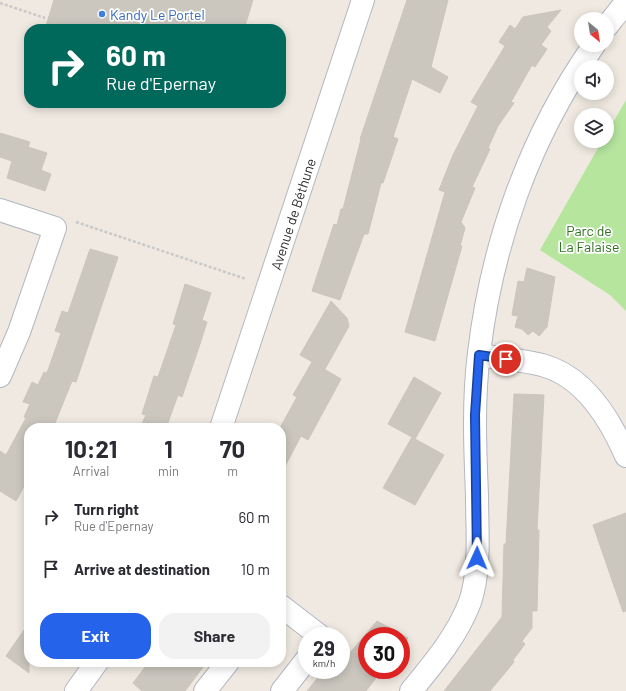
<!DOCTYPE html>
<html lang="en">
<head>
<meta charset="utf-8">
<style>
	:root { --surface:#fff; --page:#f2f2f3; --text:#2b2b33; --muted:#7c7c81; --accent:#2563eb }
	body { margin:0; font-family:Barlow,sans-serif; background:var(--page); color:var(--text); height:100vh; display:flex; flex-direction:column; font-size:15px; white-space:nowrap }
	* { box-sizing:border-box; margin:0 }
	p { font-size:13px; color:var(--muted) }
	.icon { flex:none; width:22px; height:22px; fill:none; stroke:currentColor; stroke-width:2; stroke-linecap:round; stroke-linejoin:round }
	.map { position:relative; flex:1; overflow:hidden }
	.drawer { position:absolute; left:24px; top:423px; width:262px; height:244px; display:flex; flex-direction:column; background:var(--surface); border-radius:16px; box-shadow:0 2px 10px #0003 }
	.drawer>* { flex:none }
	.guide { position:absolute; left:24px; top:24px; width:262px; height:84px; border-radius:16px; box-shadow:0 2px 10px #0003; background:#00695c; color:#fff; overflow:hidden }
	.needle { width:26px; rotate:150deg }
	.fabs { position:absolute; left:574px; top:12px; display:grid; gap:8px }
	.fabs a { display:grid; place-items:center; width:40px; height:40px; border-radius:50%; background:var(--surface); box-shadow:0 2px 10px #0003; font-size:20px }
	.speed { position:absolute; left:298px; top:627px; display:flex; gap:8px; font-size:20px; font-weight:700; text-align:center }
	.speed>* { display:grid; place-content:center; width:52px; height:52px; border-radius:50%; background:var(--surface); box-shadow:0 2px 10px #0003; line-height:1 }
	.speed small { font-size:10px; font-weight:400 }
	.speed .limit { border:6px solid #d22; background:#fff; color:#111 }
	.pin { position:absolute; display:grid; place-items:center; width:34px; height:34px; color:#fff; margin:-17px; border:2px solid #fff; border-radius:50%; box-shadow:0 1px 4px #0007 }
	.me { position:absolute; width:44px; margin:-22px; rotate:1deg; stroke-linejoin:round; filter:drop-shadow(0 0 3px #0008) }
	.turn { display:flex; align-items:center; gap:14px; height:84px; padding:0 16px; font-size:18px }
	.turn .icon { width:52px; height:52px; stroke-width:2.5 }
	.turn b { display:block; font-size:28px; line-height:34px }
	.eta { display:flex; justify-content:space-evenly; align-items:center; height:68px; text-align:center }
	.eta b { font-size:24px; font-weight:700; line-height:28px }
	.button { display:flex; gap:8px; margin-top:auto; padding:8px 16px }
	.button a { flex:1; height:46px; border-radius:16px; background:var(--accent); color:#fff; font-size:16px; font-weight:700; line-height:46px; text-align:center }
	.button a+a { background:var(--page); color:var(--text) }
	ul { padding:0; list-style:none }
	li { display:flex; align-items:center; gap:12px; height:52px; padding:0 16px }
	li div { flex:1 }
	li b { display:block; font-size:15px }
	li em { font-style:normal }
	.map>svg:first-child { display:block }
	.green { fill:#b6e59e }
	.building { fill:#cbc7bf; stroke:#cbc5ba }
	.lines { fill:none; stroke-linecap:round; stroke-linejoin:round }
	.minor-casing { stroke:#b4b7c1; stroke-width:24 }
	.path { stroke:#c9c9c9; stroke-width:2.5; stroke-dasharray:3 2; stroke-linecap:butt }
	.minor { stroke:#fff; stroke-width:22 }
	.route-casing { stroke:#184099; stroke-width:10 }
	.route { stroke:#2563eb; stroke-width:7 }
	.shop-dot { fill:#3f7fe0; stroke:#fff; stroke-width:1.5 }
	.labels { text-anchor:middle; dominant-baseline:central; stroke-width:3.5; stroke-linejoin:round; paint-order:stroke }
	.shop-label { font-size:14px; fill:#366cbe; stroke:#fff; text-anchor:start }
	.street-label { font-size:14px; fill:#2e2e2e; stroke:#fff }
	.park-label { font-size:14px; fill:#2c6e1b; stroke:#fff }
</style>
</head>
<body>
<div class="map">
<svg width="626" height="691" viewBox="0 0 626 691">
	<rect width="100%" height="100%" fill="#efe9e1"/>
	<!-- green -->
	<path class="green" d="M626 100V311L610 295 540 250 602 141H607V133Z"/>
	<!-- building -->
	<path class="building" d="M54 0H253L244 29H45Z
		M407 0H448L431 67 448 77 440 93 412 79 393 137 398 139 383 183H381L368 234H364L340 300 312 291 334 224 337 225 341 209H343L361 139H360Z
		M561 10 547 27 551 31 541 45 547 49 535 67 532 65 511 102 514 103 498 126 488 148 490 149 472 187 475 188 461 222 465 228 460 246H462L435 341 405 332 445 192 439 190 453 155 478 106 471 102 505 46 499 42 510 25 515 29 523 17Z
		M0 133 30 142 28 147 47 153 41 170 51 174 45 191 7 178 12 161 0 157Z
		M90 249 118 257 76 382 72 381 53 428H29V477L16 501 0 491V451L6 455 26 418 24 417 30 404 23 402 32 382 38 385 44 372 47 373 61 333 55 331 62 311 68 313Z
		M527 268 555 277 547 327 539 336 533 331 528 335 522 329 515 327 518 316 512 315 518 281 524 282Z
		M185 284 211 293 202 320 207 322 200 344 182 397 178 395 166 428H140L146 415 142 414 154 376 158 377 176 325 173 324Z
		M331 301 347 318 349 326 325 369 300 355Z
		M312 362 341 379 308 440 301 436 281 474V426L297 397 293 395Z
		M414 377 441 393 415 439 444 455 415 505 383 488 412 437 388 424Z
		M514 394 544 395 537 530H539L537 611H532V628L522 641 525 644 513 660 514 662 490 691H444L502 617 504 544H506Z
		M626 513V611L623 612 593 525Z
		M377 621 408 638 401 646V636H367V670H382L366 691H307L324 670H341V648L349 654Z
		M29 623V673L6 656Z
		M149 662H207L185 691H142L133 683Z"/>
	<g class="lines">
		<defs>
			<path id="minor" d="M607 26 626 2
				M0 210 55 228 19 332 0 376
				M479 355C500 358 521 360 542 365 584 376 610 419 626 456
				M221 428 363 0
				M281 606 320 636
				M76 691 97 662
				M205 691 228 662
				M282 691 307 659
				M411 691C434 663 457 636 470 602 481 569 477 530 477 495 475 448 473 400 479 353 492 243 530 136 594 45"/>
		</defs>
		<!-- minor casing -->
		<use href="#minor" class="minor-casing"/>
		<!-- path -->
		<path class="path" d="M0 3 45 18
			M76 222 246 279"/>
		<!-- minor -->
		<use href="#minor" class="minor"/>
	</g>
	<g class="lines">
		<defs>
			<path id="route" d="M477 558 475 415 479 355 506 359"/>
		</defs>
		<!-- route casing -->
		<use href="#route" class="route-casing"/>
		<!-- route -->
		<use href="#route" class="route"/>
	</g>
	<!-- markers -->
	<circle class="shop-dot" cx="102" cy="14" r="4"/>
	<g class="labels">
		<!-- shop labels -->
		<g class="shop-label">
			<text x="110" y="14">Kandy Le Portel</text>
		</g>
		<!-- street labels -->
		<g class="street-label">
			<text transform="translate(293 214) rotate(-72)">Avenue de Béthune</text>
		</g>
		<!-- park labels -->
		<g class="park-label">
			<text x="589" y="230">Parc de<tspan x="589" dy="16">La Falaise</tspan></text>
		</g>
	</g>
</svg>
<div class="fabs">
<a><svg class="needle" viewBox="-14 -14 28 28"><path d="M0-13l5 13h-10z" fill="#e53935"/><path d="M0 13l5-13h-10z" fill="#7c7c81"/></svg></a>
<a><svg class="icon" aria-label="sound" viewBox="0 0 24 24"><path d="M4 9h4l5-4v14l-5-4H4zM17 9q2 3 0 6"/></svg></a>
<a><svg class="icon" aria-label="layers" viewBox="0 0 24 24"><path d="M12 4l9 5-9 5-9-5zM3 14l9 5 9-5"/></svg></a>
</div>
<div class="speed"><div>29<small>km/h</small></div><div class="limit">30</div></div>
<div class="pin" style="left:506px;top:359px;background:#d93025"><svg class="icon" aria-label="arrive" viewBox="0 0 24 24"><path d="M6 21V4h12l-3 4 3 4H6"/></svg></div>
<svg class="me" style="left:477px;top:558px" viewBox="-20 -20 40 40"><path d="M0-17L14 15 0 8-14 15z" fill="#2563eb" stroke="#fff" stroke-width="4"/></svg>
<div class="guide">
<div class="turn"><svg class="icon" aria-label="right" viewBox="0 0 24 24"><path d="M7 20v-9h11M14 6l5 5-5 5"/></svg><div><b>60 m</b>Rue d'Epernay</div></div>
</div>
<section class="drawer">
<div class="eta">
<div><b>10:21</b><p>Arrival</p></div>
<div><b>1</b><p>min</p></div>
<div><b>70</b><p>m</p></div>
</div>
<ul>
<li><svg class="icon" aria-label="right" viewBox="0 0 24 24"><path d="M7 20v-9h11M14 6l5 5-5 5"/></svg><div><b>Turn right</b><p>Rue d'Epernay</p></div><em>60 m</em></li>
<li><svg class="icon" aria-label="arrive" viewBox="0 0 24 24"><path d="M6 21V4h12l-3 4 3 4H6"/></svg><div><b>Arrive at destination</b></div><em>10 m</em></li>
</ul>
<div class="button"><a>Exit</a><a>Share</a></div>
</section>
</div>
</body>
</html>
